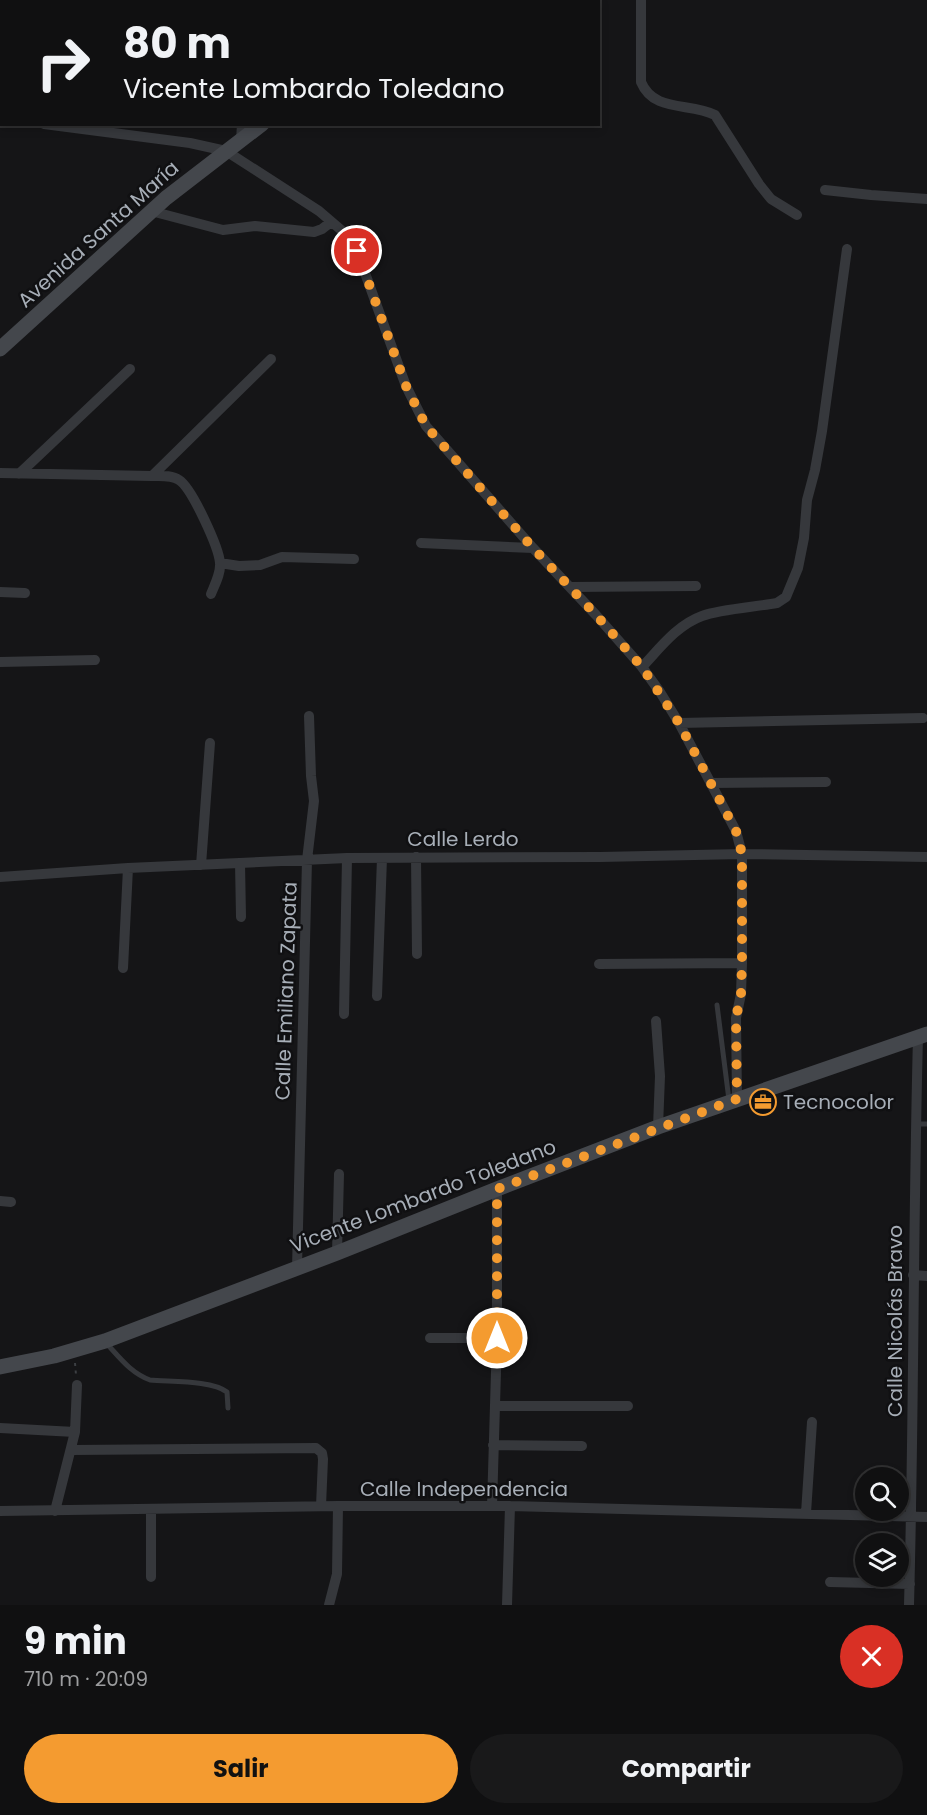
<!DOCTYPE html>
<html lang="es">
<head>
<meta charset="utf-8">
<style>
	:root { --surface:#101011; --page:#19191a; --text:#f1f3f6; --muted:#9c9d9f; --line:#303031; --accent:#f49b30 }
	body { margin:0; font-family:Poppins,sans-serif; background:var(--page); color:var(--text); height:100vh; display:flex; flex-direction:column; font-size:22px; white-space:nowrap }
	* { box-sizing:border-box; margin:0 }
	p { font-size:20px; color:var(--muted) }
	.icon { flex:none; width:33px; height:33px; fill:none; stroke:currentColor; stroke-width:2; stroke-linecap:round; stroke-linejoin:round }
	.map { position:relative; height:1605px; overflow:hidden }
	.drawer { display:flex; flex-direction:column; background:var(--surface); flex:1 }
	.drawer>* { flex:none }
	.guide { position:absolute; left:0px; top:0px; width:600px; height:126px; box-shadow:0 3px 9px #0003,0 0 0 2px var(--line); background:#101011; color:var(--text); overflow:hidden }
	.controls { position:absolute; left:855px; top:1467px; display:grid; gap:12px }
	.controls a { display:grid; place-items:center; width:54px; height:54px; border-radius:50%; background:var(--surface); box-shadow:0 3px 9px #0003,0 0 0 2px var(--line); font-size:30px }
	.pin { position:absolute; display:grid; place-items:center; width:51px; height:51px; color:#fff; margin:-26px; border:3px solid #fff; border-radius:50%; box-shadow:0 2px 6px #0007 }
	.me { position:absolute; width:66px; margin:-33px; rotate:0deg; stroke-linejoin:round; filter:drop-shadow(0 0 4px #0008) }
	.turn { display:flex; align-items:center; gap:21px; height:126px; padding:0 24px; font-size:27px }
	.turn .icon { width:78px; height:78px; stroke-width:2.5 }
	.turn b { display:block; font-size:42px; line-height:51px }
	.round { display:grid; place-items:center; flex:none; width:63px; height:63px; border-radius:32px; background:var(--page) }
	.overview { display:flex; align-items:center; justify-content:space-between; height:102px; padding:0 24px }
	h1 { font-size:36px; font-weight:700; line-height:45px }
	.action { display:flex; gap:12px; margin-top:auto; padding:12px 24px }
	.action a { flex:1; height:69px; border-radius:36px; background:var(--accent); color:#111; font-size:24px; font-weight:700; line-height:69px; text-align:center }
	.action a+a { background:var(--page); color:var(--text) }
	.map>svg:first-child { display:block }
	.lines { fill:none; stroke-linecap:round; stroke-linejoin:round }
	.path { stroke:#3c3f43; stroke-width:2; stroke-dasharray:3 4.5; stroke-linecap:butt }
	.lane { stroke:#36383c; stroke-width:5 }
	.street { stroke:#36383c; stroke-width:10 }
	.secondary { stroke:#44474c; stroke-width:15 }
	.route { stroke:#f49b30; stroke-width:10; stroke-dasharray:0 18 }
	.labels { text-anchor:middle; dominant-baseline:central; stroke-width:5; stroke-linejoin:round; paint-order:stroke }
	.street-label { font-size:20px; fill:#a7aeb7; stroke:#101012 }
	.poi-label { font-size:20px; fill:#a7aeb7; stroke:#101012; text-anchor:start }
</style>
</head>
<body>
<div class="map">
<svg width="927" height="1605" viewBox="0 0 927 1605">
	<rect width="100%" height="100%" fill="#151517"/>
	<g class="lines">
		<!-- path -->
		<path class="path" d="M0 83H2
			M75 1363 76 1375"/>
		<!-- lane -->
		<path class="lane" d="M717 1005 729 1100
			M916 1124H927
			M107 1344C120 1358 131 1373 150 1380 170 1382 212 1380 227 1392L228 1408"/>
		<!-- street -->
		<path class="street" d="M641 0V82C654 113 690 102 715 115L759 184 771 199 797 215
			M14 2V0
			M216 2 217 0
			M248 2V0
			M44 124 190 143 226 151 319 211 347 235 357 251 406 386 426 426 533 548 596 615 642 667 660 692 679 723 736 831 742 854V963L741 994 736 1018 737 1099
			M241 140 242 124
			M825 190 871 195 927 199
			M151 211 223 230 255 226 314 232 322 229 331 222
			M0 473 152 476C161 476 172 475 179 480 192 488 219 548 220 563 221 573 215 584 211 594
			M19 474 130 369
			M152 476 271 359
			M421 543 533 548
			M220 563 239 566 260 565 282 557 354 559
			M570 587 696 586
			M0 592 25 593
			M0 662 95 660
			M642 667C660 648 677 625 702 616 721 609 756 607 777 603L786 597 798 568 804 538 807 500 815 470 822 431 847 249
			M679 723 923 718
			M711 783 826 782
			M416 857 417 954
			M240 863 241 917
			M201 865 210 743
			M0 877 128 868 347 858 600 857 742 854 927 857
			M599 964 742 963
			M123 968 128 868
			M377 996 382 858
			M344 1014 347 858
			M656 1021 660 1076 658 1127
			M0 1201 11 1202
			M337 1253 339 1174
			M297 1268 307 860 314 801 311 776 309 716
			M913 1275 927 1276
			M430 1338H497
			M495 1406H628
			M0 1428 75 1432
			M493 1445 582 1446
			M72 1450 316 1448 322 1453 323 1459 321 1506
			M492 1506 497 1338V1189
			M0 1511 338 1506H510L927 1517
			M55 1511 75 1432 77 1385
			M806 1513 812 1422
			M151 1577V1510
			M830 1582 910 1584
			M329 1605 337 1574 338 1506
			M507 1605 510 1506
			M909 1605C914 1416 913 1226 918 1037"/>
		<!-- secondary -->
		<path class="secondary" d="M380 2 382 0
			M0 349 166 198 262 124
			M0 1367 54 1356 105 1341 337 1253 497 1189 658 1127 927 1034"/>
	</g>
	<g class="lines">
		<!-- route -->
		<path class="route" d="M357 251 406 386 426 426 533 548 596 615 642 667 679 723 736 831 742 854V963L741 994 736 1018 737 1099 497 1189V1338"/>
	</g>
	<!-- icons -->
	<defs>
		<symbol id="office-ring" viewBox="-11 -11 22 22"><circle r="9.5" fill="#101012" stroke="#f49b30" stroke-width="1.5"/><path d="M-6-3h4V-5.5h4V-3h4V5H-6ZM-1-4.5V-3h2v-1.5ZM-6 0V1H6V0Z" fill="#f49b30"/></symbol>
	</defs>
	<g fill-rule="evenodd">
		<use href="#office-ring" x="748" y="1087" width="30" height="30"/>
	</g>
	<g class="labels">
		<!-- street labels -->
		<g class="street-label">
			<text transform="translate(98 234) rotate(-42)">Avenida Santa María</text>
			<text x="463" y="839">Calle Lerdo</text>
			<text transform="translate(286 991) rotate(-88)">Calle Emiliano Zapata</text>
			<text transform="translate(423 1196) rotate(-21)">Vicente Lombardo Toledano</text>
			<text transform="translate(895 1321) rotate(-90)">Calle Nicolás Bravo</text>
			<text x="464" y="1489">Calle Independencia</text>
		</g>
		<!-- poi labels -->
		<g class="poi-label">
			<text x="783" y="1102">Tecnocolor</text>
		</g>
	</g>
</svg>
<div class="controls">
<a><svg class="icon" aria-label="search" viewBox="0 0 24 24"><circle cx="10" cy="10" r="6"/><path d="M15 15l6 6"/></svg></a>
<a><svg class="icon" aria-label="layers" viewBox="0 0 24 24"><path d="M12 4l9 5-9 5-9-5zM3 14l9 5 9-5"/></svg></a>
</div>
<div class="pin" style="left:357px;top:251px;background:#d93025"><svg class="icon" aria-label="arrive" viewBox="0 0 24 24"><path d="M6 21V4h12l-3 4 3 4H6"/></svg></div>
<svg class="me" style="left:497px;top:1338px" viewBox="-20 -20 40 40"><circle r="17" fill="#f49b30" stroke="#fff" stroke-width="3"/><path d="M0-11L8 9 0 5-8 9z" fill="#fff"/></svg>
<div class="guide">
<div class="turn"><svg class="icon" aria-label="right" viewBox="0 0 24 24"><path d="M7 20v-9h11M14 6l5 5-5 5"/></svg><div><b>80 m</b>Vicente Lombardo Toledano</div></div>
</div>
</div>
<section class="drawer">
<div class="overview"><div><h1>9 min</h1><p>710 m · 20:09</p></div><a class="round" style="background:#d93025;color:#fff"><svg class="icon" aria-label="close" viewBox="0 0 24 24"><path d="M6 6l12 12M18 6L6 18"/></svg></a></div>
<div class="action"><a>Salir</a><a>Compartir</a></div>
</section>
</body>
</html>
